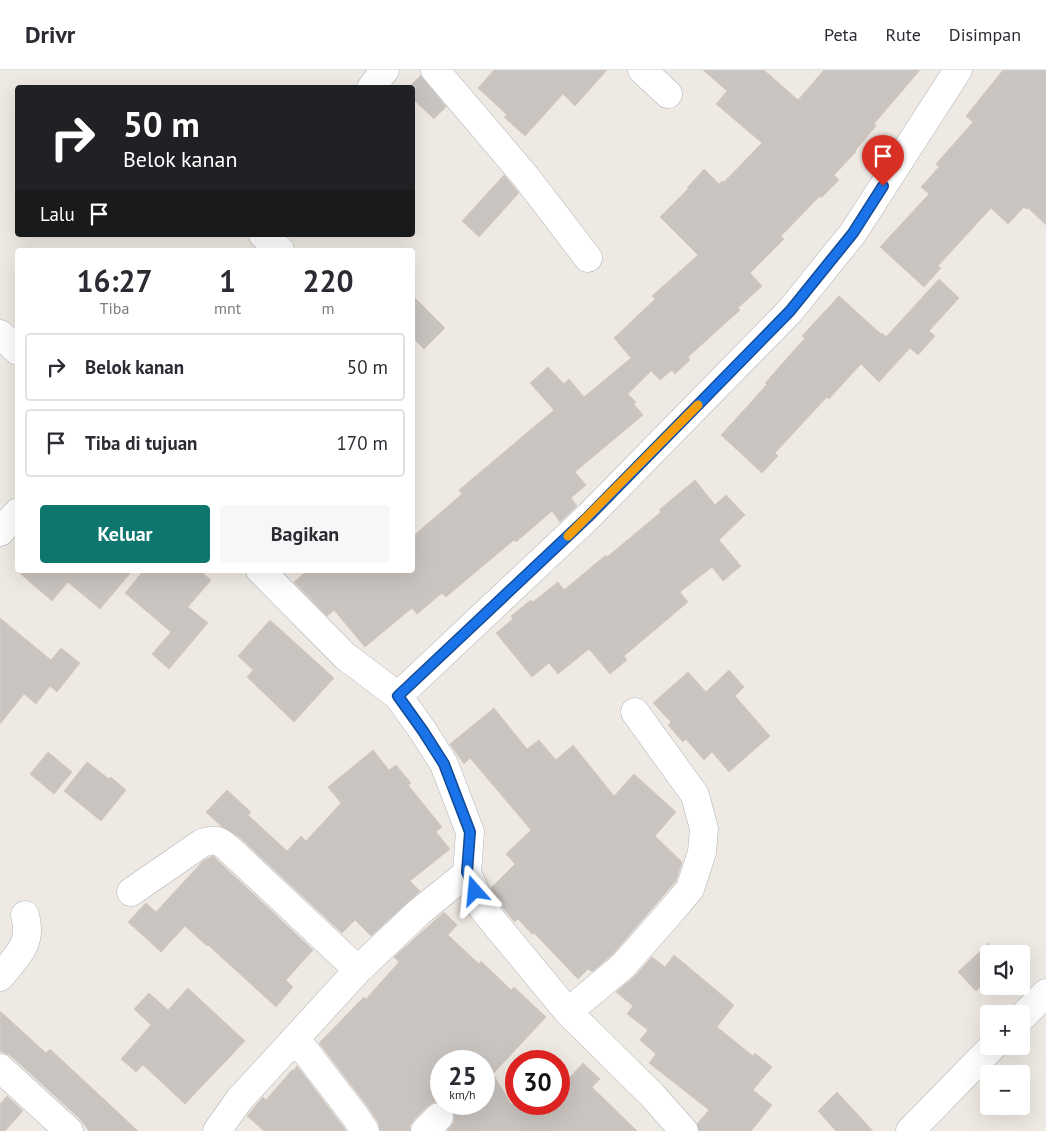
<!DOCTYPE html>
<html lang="id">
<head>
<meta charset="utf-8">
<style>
	:root { --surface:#fff; --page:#f7f7f7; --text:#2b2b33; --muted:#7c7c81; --line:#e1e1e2; --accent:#0f766e }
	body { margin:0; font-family:"PT Sans",sans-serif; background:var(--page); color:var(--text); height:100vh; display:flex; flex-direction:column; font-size:19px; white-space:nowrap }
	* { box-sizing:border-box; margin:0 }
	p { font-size:16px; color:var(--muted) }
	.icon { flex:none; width:28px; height:28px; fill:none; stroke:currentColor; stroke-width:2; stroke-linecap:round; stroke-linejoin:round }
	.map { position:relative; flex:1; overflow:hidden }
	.drawer { position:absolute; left:15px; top:178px; width:400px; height:325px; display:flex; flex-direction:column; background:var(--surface); border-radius:5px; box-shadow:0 5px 20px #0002 }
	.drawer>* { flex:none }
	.hud { position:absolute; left:15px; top:15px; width:400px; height:152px; border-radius:5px; box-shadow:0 5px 20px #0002; background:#202124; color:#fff; overflow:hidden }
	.fabs { position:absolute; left:980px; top:875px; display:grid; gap:10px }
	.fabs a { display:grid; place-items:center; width:50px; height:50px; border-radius:5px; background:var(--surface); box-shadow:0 5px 20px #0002; font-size:25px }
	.speed { position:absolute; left:430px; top:980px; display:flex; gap:10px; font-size:25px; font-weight:700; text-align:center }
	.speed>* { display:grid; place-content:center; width:65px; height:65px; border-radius:50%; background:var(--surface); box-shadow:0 5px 20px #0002; line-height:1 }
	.speed small { font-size:12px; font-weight:400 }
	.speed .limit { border:8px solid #d22; background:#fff; color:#111 }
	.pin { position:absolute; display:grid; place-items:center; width:42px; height:42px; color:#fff; margin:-51px -21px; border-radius:50% 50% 50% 0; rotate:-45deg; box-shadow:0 0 5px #0007 }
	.pin .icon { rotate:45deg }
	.me { position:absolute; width:55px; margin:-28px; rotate:342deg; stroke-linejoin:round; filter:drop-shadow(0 0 4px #0008) }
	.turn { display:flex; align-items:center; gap:18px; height:105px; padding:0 25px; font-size:22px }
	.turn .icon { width:65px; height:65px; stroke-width:2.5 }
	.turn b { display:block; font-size:35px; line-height:42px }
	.then { display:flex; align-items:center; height:48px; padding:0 25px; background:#0003; gap:10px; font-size:19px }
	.eta { display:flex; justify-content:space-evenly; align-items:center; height:85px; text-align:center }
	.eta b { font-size:30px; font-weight:800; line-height:35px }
	.action { display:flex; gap:10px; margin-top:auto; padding:10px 25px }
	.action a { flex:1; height:58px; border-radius:5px; background:var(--accent); color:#fff; font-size:20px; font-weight:800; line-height:58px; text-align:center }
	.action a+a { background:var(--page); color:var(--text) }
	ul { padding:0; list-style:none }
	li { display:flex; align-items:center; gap:15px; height:68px; margin:0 10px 8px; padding:0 15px; border:2px solid var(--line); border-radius:5px }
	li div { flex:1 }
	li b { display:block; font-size:19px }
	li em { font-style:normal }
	header { display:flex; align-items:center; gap:30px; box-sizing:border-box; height:70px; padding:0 25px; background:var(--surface); border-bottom:1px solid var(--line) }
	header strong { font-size:24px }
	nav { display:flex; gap:28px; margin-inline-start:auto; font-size:18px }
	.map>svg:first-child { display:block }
	.building { fill:#cac4c0; stroke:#d4c9c1 }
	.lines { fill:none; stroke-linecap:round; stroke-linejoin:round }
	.minor-casing { stroke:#afb4b7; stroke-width:29 }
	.secondary-casing { stroke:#b0b6b9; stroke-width:29 }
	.minor { stroke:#fff; stroke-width:28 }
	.secondary { stroke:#fff; stroke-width:28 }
	.route-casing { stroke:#114b97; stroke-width:12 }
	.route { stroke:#1a73e8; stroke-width:9 }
	.slow { stroke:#f59e0b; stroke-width:9 }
</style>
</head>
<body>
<header>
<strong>Drivr</strong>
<nav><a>Peta</a><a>Rute</a><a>Disimpan</a></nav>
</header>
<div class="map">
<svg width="1046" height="1061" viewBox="0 0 1046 1061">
	<rect width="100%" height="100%" fill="#efe9e3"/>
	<!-- building -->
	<path class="building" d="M494 0H607L575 36 563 24 525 66 504 47 507 45 478 18Z
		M703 0H764L798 30 824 0H920L874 54 876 56 855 81 856 82 834 105 839 110 821 128 820 126 781 166 784 169 750 203 762 216 738 238 740 240 688 287 690 290 675 304 672 300 660 310 651 301 628 324 636 332 634 334 643 345 575 402 586 415 571 428 577 436 560 452 552 441 516 472 514 470 446 527 442 523 417 544 412 538 365 577 334 540 327 546 294 512 308 500H412V467L462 424 459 420 554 340 530 313 548 297 564 314 569 309 584 327 631 288 614 268 655 229 652 226 698 185 660 147 688 119 687 118 704 99 719 114 722 111 724 112 762 73 716 34 727 21Z
		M1003 0H1046V155L1028 138 1026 139 1024 137 1008 154 991 138 938 196 941 198 924 217 880 177 929 124 921 117 939 97 936 94 973 52 966 46Z
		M421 5 446 37 434 49 412 28V18H408Z
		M504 105 519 123 479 167 462 151Z
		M939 209 959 228 929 261 935 266 918 285 910 278 879 312 861 294 829 329 827 327 775 383 778 386 762 403 721 365 753 330 767 314 765 313 805 268 802 266 839 226 881 264 882 263 886 267Z
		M412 225 445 258 424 279 412 267Z
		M695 410 715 435 726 425 745 445 719 470 741 496 723 511 712 497 680 522 688 532 624 586 627 590 610 604 589 579 558 604 549 593 532 607 496 563 513 549 511 546 531 530 533 532 558 512 564 520 606 485 607 487 661 442 659 440Z
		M16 500H133L100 539 68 512 52 531Z
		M144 500H199L211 510 188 537 208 553 169 599 152 584 171 562 125 523Z
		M0 548 51 590 61 578 80 593 57 622 50 616 36 634 24 624 0 654Z
		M270 550 334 608 294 652 247 607 253 600 238 586Z
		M729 600 744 617 735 626 770 666 729 702 712 682 704 690 686 669 683 672 668 655 671 652 653 633 688 602 706 622Z
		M494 638 527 679 539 670 556 690 573 675 614 726 634 704 676 742 655 766 682 792 676 811 612 885 592 902 588 899 578 909 534 863 532 864 518 849 515 852 508 844 496 831 491 818 515 794 506 784 531 760 470 688 464 694 450 674Z
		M373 680 389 700 396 695 411 713 408 715 442 757 436 762 450 779 410 811 420 821 371 866 355 850 342 863 239 767 221 756 206 742 227 720 251 742 248 745 287 781 301 766 306 771 341 733 328 717Z
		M48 682 72 702 54 724 30 704Z
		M87 692 109 709 111 707 126 720 101 751 64 721Z
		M213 786 313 880 286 910 293 917 276 937 208 875 207 876 185 856 161 882 128 852 146 833 156 842 203 791Z
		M444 842 457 855 448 865 479 894 481 891 511 920 514 917 546 947 493 1004 511 1034H559V1019L583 993 600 1009 592 1017 637 1061H447L454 1052V1043L450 1036 446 1034H484V991H441V1032H434L428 1036 414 1050 410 1056V1061H380L378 1052 368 1037 319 973 364 927 366 929 399 892 394 887Z
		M989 873V909L976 921 958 902Z
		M674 885 734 935 717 957 753 986 755 983 772 997 753 1020 772 1035 751 1061H699L697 1054 709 1040 649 993 656 984 640 970 648 960 627 944 633 936 616 922 635 906 652 887 665 897Z
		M188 918 245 971 185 1034 143 995 136 1002 121 989 151 955 134 939 149 923 168 940Z
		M0 941 46 983 50 979 138 1061H89L80 1049 11 986 0 981Z
		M297 996 342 1055 346 1061H264L247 1046 263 1027 266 1030 292 1000 293 1001Z
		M837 1022 873 1061H836L818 1041Z
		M7 1026 23 1041 5 1061H0V1034Z"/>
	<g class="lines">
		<defs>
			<path id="minor" d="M435 0 526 107 588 188
				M642 0 668 24
				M371 18 385 0
				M263 165 280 180
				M0 264 18 281
				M0 462 18 442
				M260 500 345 586 398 626
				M131 822 202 773C215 769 217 769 228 778L358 900
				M0 907C17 886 33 874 25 845
				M568 942 623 896 667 846 690 819 702 782 704 759 695 725 635 642
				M296 969 355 1046 365 1061
				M0 998 69 1061
				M217 1061 239 1030 358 900 419 842 467 803
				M425 1061 439 1047
				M684 1061 652 1025 568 942 483 839 467 803 470 762 444 694 423 661 398 626 588 447 790 241 853 163 958 0"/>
			<path id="secondary" d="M1021 948 1046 923
				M910 1061 993 976"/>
		</defs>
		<!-- minor casing -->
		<use href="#minor" class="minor-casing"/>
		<!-- secondary casing -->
		<use href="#secondary" class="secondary-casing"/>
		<!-- minor -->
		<use href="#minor" class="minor"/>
		<!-- secondary -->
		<use href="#secondary" class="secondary"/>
	</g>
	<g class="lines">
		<defs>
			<path id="route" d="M475 821 467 802 470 762 444 694 423 661 398 626 588 447 790 241 853 163 883 116"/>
		</defs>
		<!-- route casing -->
		<use href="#route" class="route-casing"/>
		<!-- route -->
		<use href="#route" class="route"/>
		<!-- slow -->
		<path class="slow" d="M568 466 698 335"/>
	</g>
</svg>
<div class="fabs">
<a><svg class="icon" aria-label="sound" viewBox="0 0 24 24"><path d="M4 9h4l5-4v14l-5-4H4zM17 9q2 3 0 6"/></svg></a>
<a>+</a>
<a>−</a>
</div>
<div class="speed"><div>25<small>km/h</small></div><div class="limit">30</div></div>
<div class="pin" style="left:883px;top:116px;background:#d93025"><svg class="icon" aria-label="arrive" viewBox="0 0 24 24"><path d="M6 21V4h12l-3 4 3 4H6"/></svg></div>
<svg class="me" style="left:475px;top:821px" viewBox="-20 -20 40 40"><path d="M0-17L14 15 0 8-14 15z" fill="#1a73e8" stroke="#fff" stroke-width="4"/></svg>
<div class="hud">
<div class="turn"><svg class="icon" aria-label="right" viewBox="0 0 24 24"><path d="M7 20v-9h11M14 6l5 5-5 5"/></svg><div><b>50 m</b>Belok kanan</div></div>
<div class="then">Lalu<svg class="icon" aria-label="arrive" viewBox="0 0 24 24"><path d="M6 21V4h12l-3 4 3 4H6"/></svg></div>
</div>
<section class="drawer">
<div class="eta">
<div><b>16:27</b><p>Tiba</p></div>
<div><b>1</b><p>mnt</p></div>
<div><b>220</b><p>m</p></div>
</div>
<ul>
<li><svg class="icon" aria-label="right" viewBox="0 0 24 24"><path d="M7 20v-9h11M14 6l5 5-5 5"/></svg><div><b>Belok kanan</b></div><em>50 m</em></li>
<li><svg class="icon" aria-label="arrive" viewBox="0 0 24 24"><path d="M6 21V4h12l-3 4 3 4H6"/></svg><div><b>Tiba di tujuan</b></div><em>170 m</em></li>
</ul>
<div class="action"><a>Keluar</a><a>Bagikan</a></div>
</section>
</div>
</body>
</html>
